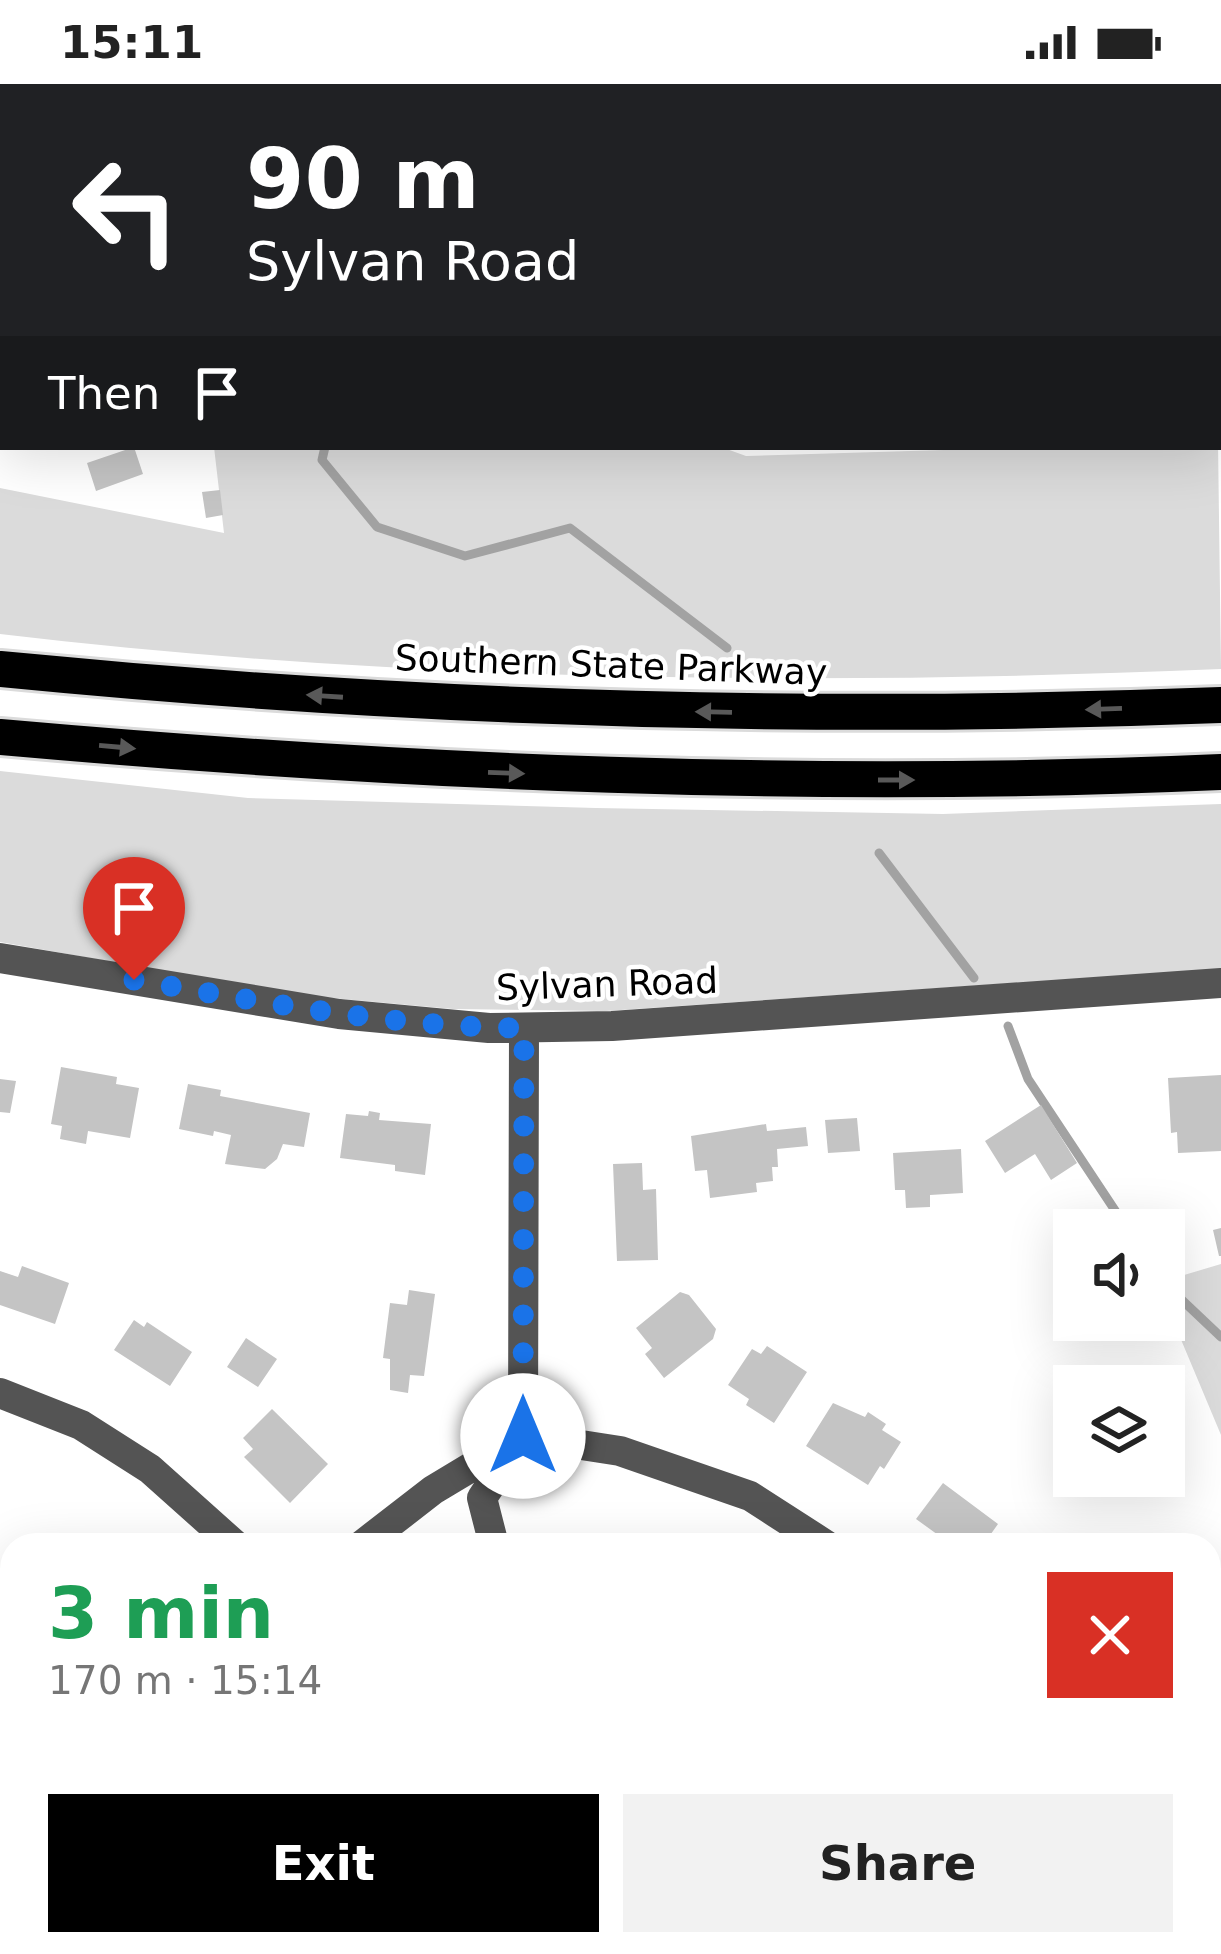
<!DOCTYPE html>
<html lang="en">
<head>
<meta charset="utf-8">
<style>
	:root { --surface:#fff; --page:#f2f2f2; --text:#222; --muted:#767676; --accent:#000 }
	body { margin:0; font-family:"DejaVu Sans",sans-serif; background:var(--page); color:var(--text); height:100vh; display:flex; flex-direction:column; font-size:45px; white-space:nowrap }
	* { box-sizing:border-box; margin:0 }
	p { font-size:39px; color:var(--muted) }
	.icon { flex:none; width:66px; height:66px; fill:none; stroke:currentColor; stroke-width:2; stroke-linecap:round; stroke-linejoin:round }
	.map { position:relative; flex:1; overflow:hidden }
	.side { position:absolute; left:0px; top:1449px; width:1221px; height:423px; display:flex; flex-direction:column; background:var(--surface); border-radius:36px 36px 0 0; box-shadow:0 12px 48px #0002 }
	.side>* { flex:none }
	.guide { position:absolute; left:0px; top:0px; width:1221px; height:366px; box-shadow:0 12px 48px #0002; background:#202124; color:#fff; overflow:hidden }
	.tools { position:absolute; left:1053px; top:1125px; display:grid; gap:24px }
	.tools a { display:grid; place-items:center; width:132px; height:132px; border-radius:0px; background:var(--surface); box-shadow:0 12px 48px #0002; font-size:60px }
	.pin { position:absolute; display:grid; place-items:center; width:102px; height:102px; color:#fff; margin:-123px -51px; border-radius:50% 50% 50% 0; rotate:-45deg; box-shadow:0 0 12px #0007 }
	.pin .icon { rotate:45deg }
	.me { position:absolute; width:132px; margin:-66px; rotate:0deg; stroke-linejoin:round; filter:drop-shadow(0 0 9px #0008) }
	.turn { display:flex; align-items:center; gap:42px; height:252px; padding:0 48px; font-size:54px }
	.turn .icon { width:156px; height:156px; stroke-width:2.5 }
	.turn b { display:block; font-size:84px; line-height:102px }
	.then { display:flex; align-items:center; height:114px; padding:0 48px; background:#0003; gap:24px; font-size:45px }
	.round { display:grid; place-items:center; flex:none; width:126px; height:126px; border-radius:0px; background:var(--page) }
	.head { display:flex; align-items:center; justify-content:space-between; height:204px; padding:0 48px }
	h1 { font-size:72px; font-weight:700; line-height:90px; color:#1e9e55 }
	.button { display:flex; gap:24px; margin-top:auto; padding:24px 48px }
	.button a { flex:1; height:138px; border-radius:0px; background:var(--accent); color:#fff; font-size:48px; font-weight:700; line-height:138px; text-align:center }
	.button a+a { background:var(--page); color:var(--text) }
	.status { display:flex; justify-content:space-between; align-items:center; height:84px; padding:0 60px; background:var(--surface); direction:ltr }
	.status svg { height:33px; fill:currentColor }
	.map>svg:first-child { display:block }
	.green { fill:#dbdbdb }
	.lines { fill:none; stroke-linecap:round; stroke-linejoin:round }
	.stream { stroke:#a2a2a2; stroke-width:9 }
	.building { fill:#c4c4c4 }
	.highway-casing { stroke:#dbdbdb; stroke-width:42 }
	.minor { stroke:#545454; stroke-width:30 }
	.highway { stroke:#000; stroke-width:36 }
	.oneway { fill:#595959 }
	.route { stroke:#1a73e8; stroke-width:21; stroke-dasharray:0 37.8 }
	.labels { text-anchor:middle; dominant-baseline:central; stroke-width:9; stroke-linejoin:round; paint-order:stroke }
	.street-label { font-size:36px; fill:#000; stroke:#fff }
</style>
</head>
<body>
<div class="status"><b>15:11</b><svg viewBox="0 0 49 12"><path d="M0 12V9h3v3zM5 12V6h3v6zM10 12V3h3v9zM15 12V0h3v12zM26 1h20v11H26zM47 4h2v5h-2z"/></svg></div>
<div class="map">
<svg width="1221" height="1870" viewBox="0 0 1221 1870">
	<rect width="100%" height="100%" fill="#fff"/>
	<!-- green -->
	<path class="green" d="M1218 358 1221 585C814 602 405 598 0 550V404L224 449 214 363H721L746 372 1039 363H1218Z
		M0 687 248 714 596 724 943 730 1221 720V885L606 927 453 925 298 911 0 858Z
		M1221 1180V1351L1164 1215V1197Z"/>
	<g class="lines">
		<!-- stream -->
		<path class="stream" d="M325 363 322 376 377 443 465 472 570 444 727 564
			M879 769 974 894
			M1008 942 1028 995 1128 1146
			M1164 1199 1221 1253"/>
	</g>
	<!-- building -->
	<path class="building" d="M134 363 143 390 96 407 87 379Z
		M220 406 223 431 206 434 202 408Z
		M61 983 117 993 116 1000 139 1004 130 1054 88 1047 86 1060 60 1055 62 1042 51 1040Z
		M1221 991V1067L1178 1069 1177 1048 1171 1049 1168 994Z
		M0 995 16 997 10 1029 0 1028Z
		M188 1000 221 1006 220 1012 310 1029 304 1063 283 1060 277 1075 265 1085 225 1080 231 1051 214 1047 213 1052 179 1045Z
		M1041 1021 1077 1079 1051 1096 1035 1070 1005 1089 985 1057Z
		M369 1027 380 1029 379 1036 431 1040 425 1091 395 1087V1081L340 1074 346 1030 368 1032Z
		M857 1034 860 1067 828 1069 825 1036Z
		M766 1040 767 1047 806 1043 808 1062 777 1065 778 1083H772L773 1097 756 1099 757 1108 710 1114 707 1086 695 1087 691 1052Z
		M961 1065 963 1109 930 1111V1123L906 1124 905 1106H895L893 1069Z
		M642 1079 643 1106 656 1105 658 1176 617 1177 613 1080Z
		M1221 1144V1172H1219L1213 1146Z
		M22 1182 69 1199 55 1240 0 1221V1187L18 1193Z
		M409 1206 435 1210 424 1292 410 1291 408 1309 390 1306V1275L383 1274 390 1219 407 1221Z
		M680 1208 689 1211 716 1245 713 1255 664 1294 645 1270 652 1264 636 1244Z
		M134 1236 144 1243 147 1238 192 1268 170 1302 114 1266Z
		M246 1254 277 1275 258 1303 227 1283Z
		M767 1262 807 1288 774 1339 746 1321 749 1315 728 1301 752 1265 761 1270Z
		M833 1319 865 1333 868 1328 886 1340 882 1346 901 1358 884 1385 880 1382 868 1401 806 1362Z
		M272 1325 328 1380 290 1419 244 1373 253 1365 243 1354Z
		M943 1399 998 1440 983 1461H952L916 1435Z
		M12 1552V1601L0 1609V1560Z
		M1209 1728 1216 1743 1221 1742V1794L1209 1798Z
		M217 1860H295L290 1870H228L215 1863Z
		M777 1860H819L821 1865 809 1870H781Z
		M1050 1860H1056L1060 1870H1024Z"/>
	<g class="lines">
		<defs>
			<path id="highway" d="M0 585C406 625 813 637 1221 621
				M0 653C407 689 813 706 1221 688"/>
		</defs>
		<!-- highway casing -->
		<use href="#highway" class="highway-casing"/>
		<!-- minor -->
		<path class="minor" d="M312 3 324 0
			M0 86H3
			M0 874 339 930 489 944 612 942 1221 899
			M0 1309 81 1341 150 1385 235 1461
			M362 1461 433 1406 523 1352 620 1367 750 1412 826 1461
			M494 1461 482 1414 523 1352 524 944
			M0 1710 12 1702
			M0 1796 12 1810
			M61 1860 70 1870
			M690 1860 694 1870
			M1141 1860 1145 1870"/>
		<!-- highway -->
		<use href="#highway" class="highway"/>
	</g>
	<!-- one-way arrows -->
	<defs><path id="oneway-solid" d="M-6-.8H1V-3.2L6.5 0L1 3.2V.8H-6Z" transform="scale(3)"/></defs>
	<g class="oneway">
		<use href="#oneway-solid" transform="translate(325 612) rotate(-176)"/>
		<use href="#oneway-solid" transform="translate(1104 625) rotate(178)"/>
		<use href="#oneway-solid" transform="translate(714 628) rotate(-179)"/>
		<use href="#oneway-solid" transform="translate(117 663) rotate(5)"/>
		<use href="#oneway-solid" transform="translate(506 689) rotate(2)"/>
		<use href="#oneway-solid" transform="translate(896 696)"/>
	</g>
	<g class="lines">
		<!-- route -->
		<path class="route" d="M134 896C264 918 393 943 524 944L523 1352"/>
	</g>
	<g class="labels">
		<!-- street labels -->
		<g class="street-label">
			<text transform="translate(611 581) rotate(2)">Southern State Parkway</text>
			<text transform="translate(607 900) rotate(-2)">Sylvan Road</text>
		</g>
	</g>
</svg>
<div class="tools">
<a><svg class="icon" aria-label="sound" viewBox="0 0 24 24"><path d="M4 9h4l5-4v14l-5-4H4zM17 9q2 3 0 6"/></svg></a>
<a><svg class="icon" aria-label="layers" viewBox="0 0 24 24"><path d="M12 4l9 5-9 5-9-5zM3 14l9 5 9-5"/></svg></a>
</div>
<div class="pin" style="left:134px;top:896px;background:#d93025"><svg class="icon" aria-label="arrive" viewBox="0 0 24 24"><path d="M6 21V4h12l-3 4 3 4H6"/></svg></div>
<svg class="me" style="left:523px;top:1352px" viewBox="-20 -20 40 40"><circle r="19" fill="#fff"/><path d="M0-13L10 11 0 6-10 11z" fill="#1a73e8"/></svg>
<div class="guide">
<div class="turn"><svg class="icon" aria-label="left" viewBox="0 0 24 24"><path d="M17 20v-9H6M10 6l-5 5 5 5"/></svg><div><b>90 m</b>Sylvan Road</div></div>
<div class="then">Then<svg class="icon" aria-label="arrive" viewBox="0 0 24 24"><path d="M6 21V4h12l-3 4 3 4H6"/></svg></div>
</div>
<section class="side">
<div class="head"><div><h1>3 min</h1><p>170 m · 15:14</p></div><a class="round" style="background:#d93025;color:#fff"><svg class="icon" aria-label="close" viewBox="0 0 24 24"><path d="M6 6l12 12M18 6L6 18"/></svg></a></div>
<div class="button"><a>Exit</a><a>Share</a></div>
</section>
</div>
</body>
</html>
